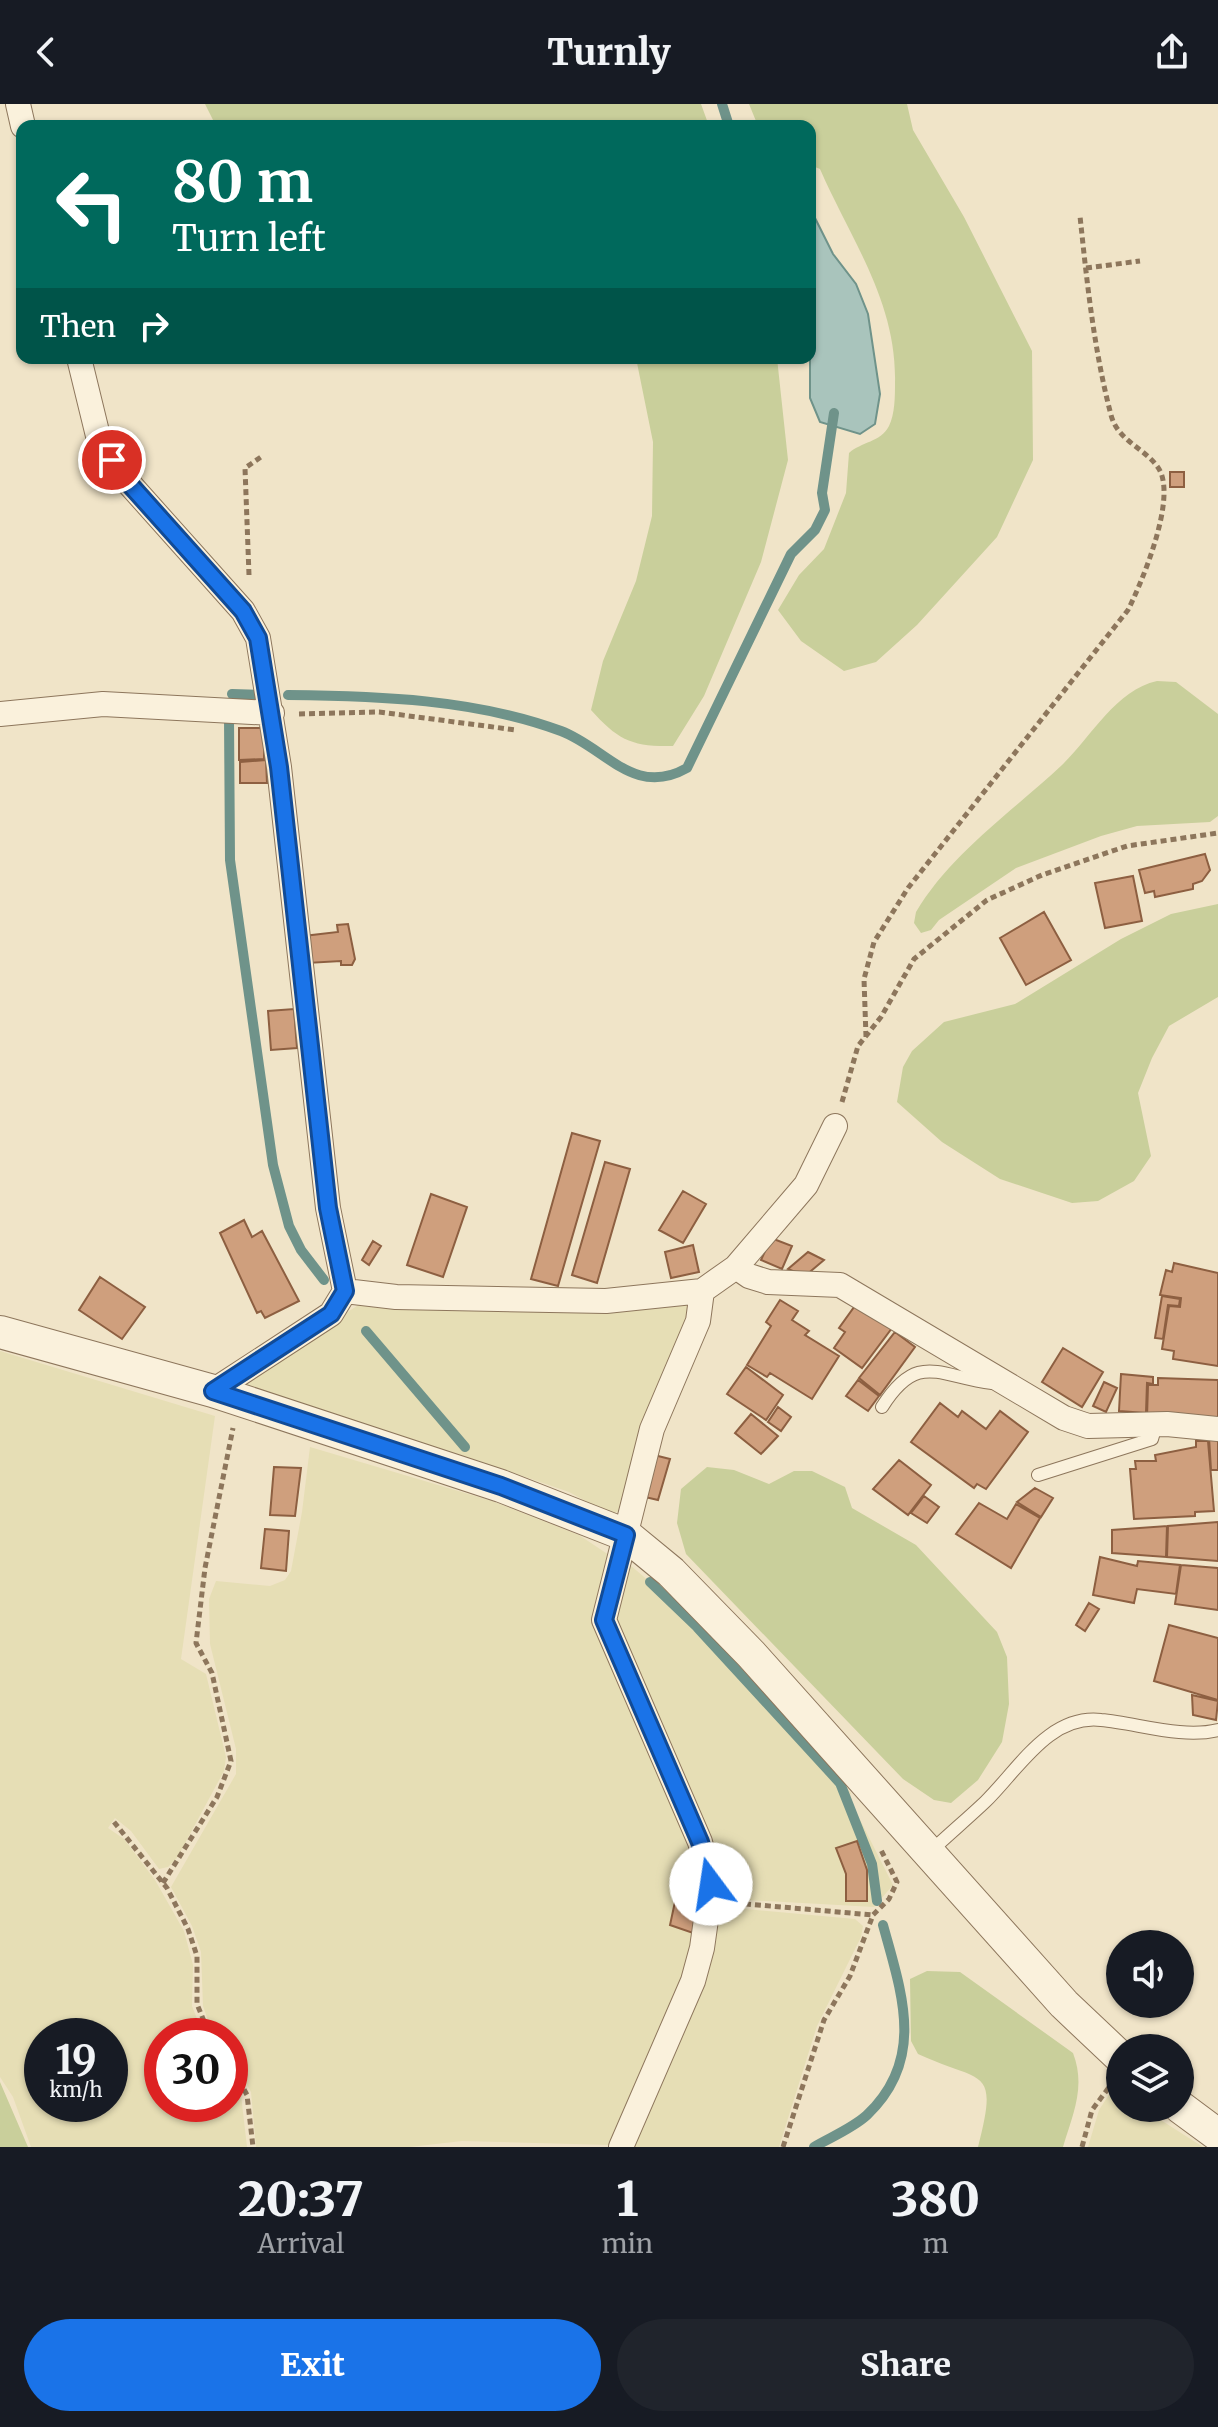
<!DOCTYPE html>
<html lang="en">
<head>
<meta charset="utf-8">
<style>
	:root { --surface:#171b24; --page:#20242c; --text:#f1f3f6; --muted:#9ea1a6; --accent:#1a73e8 }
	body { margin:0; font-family:Merriweather,serif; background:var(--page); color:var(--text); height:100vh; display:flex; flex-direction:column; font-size:30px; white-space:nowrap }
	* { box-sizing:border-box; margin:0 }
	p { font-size:26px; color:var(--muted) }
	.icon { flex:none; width:44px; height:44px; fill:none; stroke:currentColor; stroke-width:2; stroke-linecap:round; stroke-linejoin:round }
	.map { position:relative; height:2043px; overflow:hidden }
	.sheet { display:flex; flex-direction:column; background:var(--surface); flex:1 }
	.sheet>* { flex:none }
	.top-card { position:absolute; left:16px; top:16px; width:800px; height:244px; border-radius:16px; box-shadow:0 2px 6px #0004; background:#00695c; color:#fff; overflow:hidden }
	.controls { position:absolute; left:1106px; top:1826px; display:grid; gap:16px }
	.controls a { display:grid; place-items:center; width:88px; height:88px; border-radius:50%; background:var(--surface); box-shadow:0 2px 6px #0004; font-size:40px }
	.speed { position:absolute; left:24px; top:1914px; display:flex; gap:16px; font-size:40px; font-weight:700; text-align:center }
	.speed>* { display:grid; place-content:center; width:104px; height:104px; border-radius:50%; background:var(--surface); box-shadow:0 2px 6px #0004; line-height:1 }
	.speed small { font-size:20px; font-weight:400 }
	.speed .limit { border:12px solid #d22; background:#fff; color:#111 }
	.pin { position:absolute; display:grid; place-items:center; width:68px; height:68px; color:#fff; margin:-34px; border:4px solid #fff; border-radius:50%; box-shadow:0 2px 8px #0007 }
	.me { position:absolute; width:88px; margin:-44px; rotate:346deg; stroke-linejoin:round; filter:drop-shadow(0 0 6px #0008) }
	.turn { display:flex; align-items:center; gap:28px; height:168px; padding:0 24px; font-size:36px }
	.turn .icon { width:104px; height:104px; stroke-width:2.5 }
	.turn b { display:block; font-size:56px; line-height:68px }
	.then { display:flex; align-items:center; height:76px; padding:0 24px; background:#0003; gap:16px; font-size:30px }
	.eta { display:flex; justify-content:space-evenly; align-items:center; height:136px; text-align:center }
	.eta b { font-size:48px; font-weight:800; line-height:56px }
	.button { display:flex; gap:16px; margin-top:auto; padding:16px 24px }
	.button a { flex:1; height:92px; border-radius:48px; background:var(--accent); color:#fff; font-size:32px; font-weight:800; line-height:92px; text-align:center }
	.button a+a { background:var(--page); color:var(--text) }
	header { display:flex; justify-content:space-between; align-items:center; height:104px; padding:0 24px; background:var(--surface); font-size:36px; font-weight:800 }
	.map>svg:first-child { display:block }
	.farmland { fill:#e6deb5; fill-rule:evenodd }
	.green { fill:#c9cf9b }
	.water { fill:#a9c4bc; stroke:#6f938a; stroke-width:2 }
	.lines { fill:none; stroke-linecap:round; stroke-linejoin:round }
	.stream { stroke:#6f938a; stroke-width:10 }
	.building { fill:#cf9f7d; stroke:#8d5f41; stroke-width:2 }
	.service-casing { stroke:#8d765c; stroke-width:14 }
	.minor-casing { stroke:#8d765c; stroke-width:26 }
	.tertiary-casing { stroke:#8d765c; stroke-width:34 }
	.path { stroke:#8d765c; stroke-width:5; stroke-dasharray:6 4; stroke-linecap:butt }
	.service { stroke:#faf1dc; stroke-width:12 }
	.minor { stroke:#faf1dc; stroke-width:24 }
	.tertiary { stroke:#faf1dc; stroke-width:32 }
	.route-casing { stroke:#114b97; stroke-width:20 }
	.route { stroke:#1a73e8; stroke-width:14 }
</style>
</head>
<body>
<header><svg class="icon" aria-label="back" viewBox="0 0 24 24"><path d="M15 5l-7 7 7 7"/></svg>Turnly<svg class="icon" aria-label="share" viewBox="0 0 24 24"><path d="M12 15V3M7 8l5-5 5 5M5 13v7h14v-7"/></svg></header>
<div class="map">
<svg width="1218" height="2043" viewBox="0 0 1218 2043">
	<rect width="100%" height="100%" fill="#f0e4c8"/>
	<!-- farmland -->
	<path class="farmland" d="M363 1198H693L620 1406 611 1411 569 1388 499 1364 246 1284 248 1273Z
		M0 1247 215 1312 181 1555 206 1570 226 1653 224 1667 177 1754 168 1763 159 1765 131 1727 115 1714 108 1724 124 1735 155 1776 184 1827 193 1861 192 1902 204 1932H162V2000H230V1968L241 1991 247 2043H31L13 1993 0 1973ZM42 1932H110V2000H42Z
		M310 1343 492 1397 579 1431 612 1453 596 1510 704 1775 691 1861 620 2030 609 2041 462 2037 410 2043H256L251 1988 230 1951V1932H216L210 1922 203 1902 201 1848 192 1822 171 1783 236 1670V1645L210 1540 209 1495 216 1477 270 1482 285 1476 291 1467 302 1408Z
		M630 1461 696 1517 851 1689 849 1694 893 1781 874 1803 748 1796 728 1794 719 1786 613 1522Z
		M724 1803 855 1815 863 1822 861 1833 817 1922 779 2043H628L716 1810Z
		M1116 1980 1120 1984V2004H1142L1203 2043H1088L1099 2006Z"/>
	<!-- green -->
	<path class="green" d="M205 0H701L709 22H216Z
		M749 0H907L913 26 964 113 1032 247 1033 356 997 433 917 521 876 558 844 567 801 537 778 506 799 471 824 445 846 389 849 349C861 338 881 338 889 322 895 310 895 292 895 279 897 198 851 136 820 65L810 61V22H758Z
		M636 254H777L788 356 761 458 704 592 673 642C632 643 618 636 591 606L603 557 636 477 652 412 653 338Z
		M1157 577 1176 578 1218 610V712L1210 718 1137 722 1101 732 1016 764 939 816 931 826 921 829 914 819 916 808C951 749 1013 707 1062 661 1091 633 1116 586 1157 577Z
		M1218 800V893L1169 922 1152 954 1138 989 1151 1052 1134 1077 1098 1097 1072 1099 1000 1075 942 1038 897 998 903 963 912 947 944 918 1015 900 1121 835 1171 810Z
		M707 1363 734 1366 769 1380 794 1367H812L845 1383 852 1404 916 1441 997 1528 1007 1553 1009 1600 1002 1638 978 1676 951 1699 934 1696 903 1675 686 1450 677 1419 681 1385Z
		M927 1867 960 1868 1073 1949C1086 1983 1073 2009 1063 2043H978C999 1961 983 1980 918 1950L911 1937 910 1875Z
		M0 1978 28 2043H0Z"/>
	<!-- water -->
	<path class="water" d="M810 104 833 150 856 180 868 210 880 290 875 320 860 330 820 318 810 294Z"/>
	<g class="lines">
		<!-- stream -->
		<path class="stream" d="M722 0 729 22
			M232 590 262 591
			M288 591C378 592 475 595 561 627 606 644 634 694 687 664L791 450 815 426 825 406 822 389 834 309
			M229 614 230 756 273 1061 289 1122 301 1146 324 1176
			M366 1227 465 1343
			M650 1478 697 1523 840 1679 872 1760 877 1797
			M814 2043C831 2033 853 2024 867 2011 926 1955 902 1890 883 1821"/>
	</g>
	<!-- building -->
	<path class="building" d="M1170 368H1184V383H1170Z
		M239 624H264V655L239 656Z
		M266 656 267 679H240V658Z
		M1205 750 1210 766 1202 777 1193 780V785L1155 793 1154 787 1145 789 1139 766Z
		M1133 772 1142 817 1105 824 1095 779Z
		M1044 808 1071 856 1026 881 1000 834Z
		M348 820 355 855 352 861H341V857L307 859 304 832 338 828 337 821Z
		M294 905 297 944 271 946 268 907Z
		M572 1029 600 1037 558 1182 531 1175Z
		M605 1058 630 1065 597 1179 572 1171Z
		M683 1087 706 1100 683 1139 659 1126Z
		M431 1090 467 1103 443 1173 407 1161Z
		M244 1116 252 1133 262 1127 299 1197 265 1214 261 1207 257 1209 220 1129Z
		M771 1134 792 1142 782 1165 761 1156Z
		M373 1137 381 1142 369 1161 362 1156Z
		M693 1141 699 1168 671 1174 665 1148Z
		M808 1148 824 1156 805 1172 788 1165Z
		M1174 1159 1218 1169V1262L1173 1255 1174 1247 1162 1245 1169 1202 1180 1203 1181 1194 1160 1191 1166 1166 1172 1168Z
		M100 1173 145 1203 122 1235 79 1206Z
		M1162 1192 1180 1195 1179 1202 1168 1201 1163 1235 1155 1234Z
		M780 1196 798 1207 792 1216 809 1227 805 1231 839 1252 812 1295 770 1269 767 1273 747 1261 771 1222 766 1218Z
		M857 1199 892 1224 862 1264 834 1244 845 1228 839 1224Z
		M895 1228 915 1243 880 1291 859 1274Z
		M1063 1244 1103 1268 1082 1303 1042 1278Z
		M746 1263 783 1291 766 1316 727 1290Z
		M1121 1270 1153 1273V1280L1147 1279 1146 1309 1119 1307Z
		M1158 1274 1218 1276V1315L1147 1313 1148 1281H1158Z
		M858 1276 879 1292 868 1307 846 1292Z
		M1104 1278 1117 1284 1106 1308 1093 1302Z
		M940 1299 958 1313 962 1307 986 1325 1000 1307 1028 1328 986 1385 977 1380 974 1384 911 1338Z
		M778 1303 791 1313 781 1327 768 1318Z
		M751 1310 778 1332 761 1350 735 1329Z
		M1209 1333 1218 1334V1366H1211Z
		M1196 1337H1208L1214 1407 1195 1408V1412L1134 1415 1130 1365H1136L1135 1357H1156L1155 1351 1196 1343Z
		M654 1351 670 1355 658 1396 645 1393Z
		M899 1356 931 1381 908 1411 873 1385Z
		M274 1363 301 1364 295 1412 270 1411Z
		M1035 1384 1053 1394 1041 1413 1017 1398Z
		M924 1392 939 1403 927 1419 911 1409Z
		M979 1399 1007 1415 1016 1400 1040 1414 1011 1464 956 1430Z
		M1218 1418V1457L1167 1453 1168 1422Z
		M1167 1422 1166 1453 1112 1449V1426Z
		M265 1425 289 1427 286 1467 261 1464Z
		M1100 1453 1137 1462 1138 1457 1180 1461 1176 1490 1137 1485 1134 1499 1093 1491Z
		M1181 1461 1218 1464V1506L1175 1500Z
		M1089 1499 1099 1505 1085 1527 1076 1521Z
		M1169 1521 1218 1534V1596L1154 1577Z
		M1192 1591 1218 1597 1216 1616 1193 1611Z
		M857 1737 867 1766V1797H846V1770L836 1744Z
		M683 1790 701 1793 693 1829 670 1821 676 1793H683Z"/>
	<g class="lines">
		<defs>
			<path id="service" d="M882 1303C918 1246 939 1273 992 1279
				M1038 1371 1152 1335 1156 1321
				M930 1748C948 1731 967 1715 985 1698 1018 1666 1049 1610 1101 1616 1137 1619 1182 1635 1218 1626"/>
			<path id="minor" d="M18 0 23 22
				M79 254 99 336 125 375 243 507 258 534 279 663 328 1104 345 1187 331 1210 213 1287
				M0 610 103 600 272 609
				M736 1163 749 1172 768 1178 840 1181 1064 1314 1088 1322 1167 1320 1218 1325
				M345 1187 396 1193 606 1197 702 1187 736 1163 806 1081 835 1022
				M621 2043 693 1877 702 1844 711 1780 700 1738 604 1516 652 1325 698 1217 702 1187"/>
			<path id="tertiary" d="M0 1228 213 1287 501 1382 626 1431 671 1468 751 1550 1064 1900 1120 1953
				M1180 2003 1218 2031"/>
		</defs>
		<!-- service casing -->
		<use href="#service" class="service-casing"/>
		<!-- minor casing -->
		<use href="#minor" class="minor-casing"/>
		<!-- tertiary casing -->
		<use href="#tertiary" class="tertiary-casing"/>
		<!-- path -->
		<path class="path" d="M1086 164 1140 157
			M249 471 245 364 261 353
			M299 610 379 608 516 626
			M866 933 864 875 874 838 908 784 1128 506C1142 478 1177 395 1159 365 1146 344 1118 338 1111 311 1094 246 1087 179 1080 112
			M842 998 858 942 881 913 914 855 987 796 1042 771 1127 742 1218 729
			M114 1718 167 1784 188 1825 197 1852V1900L210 1932
			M163 1779 217 1693 231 1657 212 1569 196 1539 205 1464 233 1324
			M735 1799 873 1811
			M230 1959 247 1991 253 2043
			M783 2043 824 1916 850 1872 873 1811 889 1795 897 1778 881 1746
			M1082 2043 1092 2006 1110 1982"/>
		<!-- service -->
		<use href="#service" class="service"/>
		<!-- minor -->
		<use href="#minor" class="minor"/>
		<!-- tertiary -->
		<use href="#tertiary" class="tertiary"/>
	</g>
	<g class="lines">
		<defs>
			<path id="route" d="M112 356 125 375 243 507 258 534 279 663 328 1104 345 1187 331 1210 213 1287 501 1382 626 1431 604 1516 700 1738 711 1780"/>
		</defs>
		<!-- route casing -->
		<use href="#route" class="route-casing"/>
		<!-- route -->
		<use href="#route" class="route"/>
	</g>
</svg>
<div class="controls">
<a><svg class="icon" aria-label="sound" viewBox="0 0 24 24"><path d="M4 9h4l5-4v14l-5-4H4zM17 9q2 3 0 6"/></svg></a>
<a><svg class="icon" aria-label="layers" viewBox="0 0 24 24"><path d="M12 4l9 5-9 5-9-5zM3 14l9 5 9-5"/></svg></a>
</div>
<div class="speed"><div>19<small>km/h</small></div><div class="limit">30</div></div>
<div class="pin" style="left:112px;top:356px;background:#d93025"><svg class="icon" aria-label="arrive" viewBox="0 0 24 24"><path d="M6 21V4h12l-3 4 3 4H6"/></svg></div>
<svg class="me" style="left:711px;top:1780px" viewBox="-20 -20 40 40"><circle r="19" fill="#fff"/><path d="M0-13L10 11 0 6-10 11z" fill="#1a73e8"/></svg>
<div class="top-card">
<div class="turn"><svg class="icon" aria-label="left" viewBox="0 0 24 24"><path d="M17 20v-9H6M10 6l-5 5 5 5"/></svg><div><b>80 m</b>Turn left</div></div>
<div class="then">Then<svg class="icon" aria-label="right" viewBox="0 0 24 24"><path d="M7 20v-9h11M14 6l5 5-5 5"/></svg></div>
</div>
</div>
<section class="sheet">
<div class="eta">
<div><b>20:37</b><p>Arrival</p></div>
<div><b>1</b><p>min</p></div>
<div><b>380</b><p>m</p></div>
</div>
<div class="button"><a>Exit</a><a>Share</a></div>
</section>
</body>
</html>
